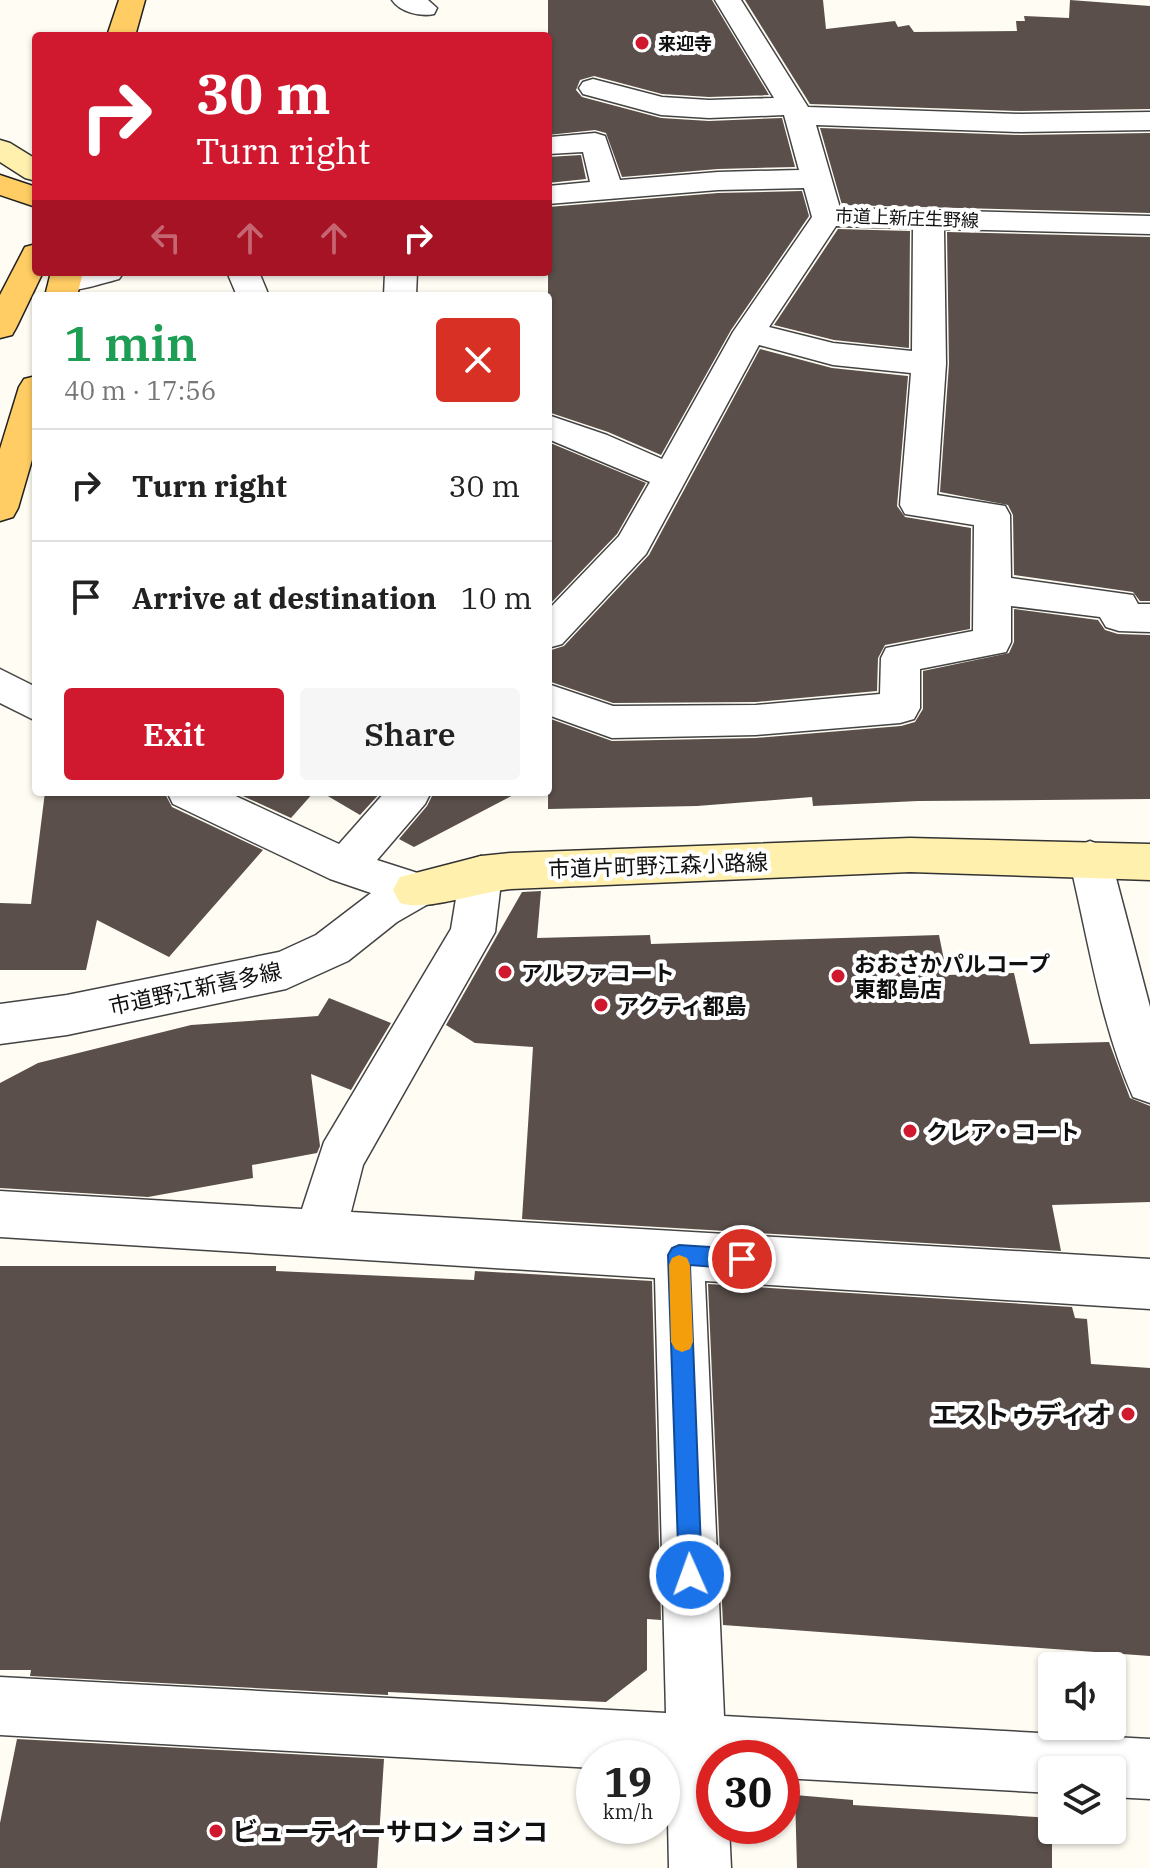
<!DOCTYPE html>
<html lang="en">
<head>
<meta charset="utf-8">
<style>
	:root { --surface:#fff; --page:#f6f6f6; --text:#222; --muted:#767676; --line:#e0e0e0; --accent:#d0182f }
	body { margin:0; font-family:"IBM Plex Serif","Noto Sans JP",serif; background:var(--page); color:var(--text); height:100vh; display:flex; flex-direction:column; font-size:30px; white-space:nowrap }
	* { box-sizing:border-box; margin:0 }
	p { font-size:26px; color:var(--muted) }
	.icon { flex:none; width:44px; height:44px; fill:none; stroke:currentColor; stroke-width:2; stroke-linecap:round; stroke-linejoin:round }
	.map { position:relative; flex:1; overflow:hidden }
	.side { position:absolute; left:32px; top:292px; width:520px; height:504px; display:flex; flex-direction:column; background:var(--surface); border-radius:8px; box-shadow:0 2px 6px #0004 }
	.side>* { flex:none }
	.hud { position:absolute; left:32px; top:32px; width:520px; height:244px; border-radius:8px; box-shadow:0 2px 6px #0004; background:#d0182f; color:#fff; overflow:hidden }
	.fabs { position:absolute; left:1038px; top:1652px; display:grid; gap:16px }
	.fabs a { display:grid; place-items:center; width:88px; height:88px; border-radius:8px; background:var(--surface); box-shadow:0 2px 6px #0004; font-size:40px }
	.speed { position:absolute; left:576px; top:1740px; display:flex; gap:16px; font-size:40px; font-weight:700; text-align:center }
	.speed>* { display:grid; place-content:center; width:104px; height:104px; border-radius:50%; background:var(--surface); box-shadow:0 2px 6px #0004; line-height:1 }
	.speed small { font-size:20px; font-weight:400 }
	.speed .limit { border:12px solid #d22; background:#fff; color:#111 }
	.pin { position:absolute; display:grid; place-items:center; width:68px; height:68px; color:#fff; margin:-34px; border:4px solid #fff; border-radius:50%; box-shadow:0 2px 8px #0007 }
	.me { position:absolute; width:88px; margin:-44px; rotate:358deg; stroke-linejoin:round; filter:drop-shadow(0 0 6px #0008) }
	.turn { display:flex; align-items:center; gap:28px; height:168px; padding:0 32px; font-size:36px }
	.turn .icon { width:104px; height:104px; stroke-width:2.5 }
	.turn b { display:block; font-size:56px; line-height:68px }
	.lanes { display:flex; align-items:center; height:76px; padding:0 32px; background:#0003; justify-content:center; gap:40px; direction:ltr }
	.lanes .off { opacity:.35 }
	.round { display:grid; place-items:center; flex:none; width:84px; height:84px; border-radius:8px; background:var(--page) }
	.overview { display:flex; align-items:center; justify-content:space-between; height:136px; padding:0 32px }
	h1 { font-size:48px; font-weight:600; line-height:60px; color:#1e9e55 }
	.cta { display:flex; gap:16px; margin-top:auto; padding:16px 32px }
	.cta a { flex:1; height:92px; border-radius:8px; background:var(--accent); color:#fff; font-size:32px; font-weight:600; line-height:92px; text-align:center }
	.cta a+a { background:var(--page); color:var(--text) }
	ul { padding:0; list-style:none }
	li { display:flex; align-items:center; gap:24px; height:112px; padding:0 32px; border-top:2px solid var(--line) }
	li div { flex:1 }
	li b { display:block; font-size:30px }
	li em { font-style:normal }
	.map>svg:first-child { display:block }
	.building { fill:#5a4f4b }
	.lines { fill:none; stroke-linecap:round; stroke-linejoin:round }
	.street-casing { stroke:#434343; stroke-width:3 }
	.secondary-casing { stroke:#323232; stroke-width:3 }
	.primary-casing { stroke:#212121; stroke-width:3 }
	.street { fill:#fff; fill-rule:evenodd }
	.secondary { fill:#fff0ae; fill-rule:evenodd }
	.primary { fill:#ffcd63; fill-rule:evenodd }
	.route { fill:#1a73e8; stroke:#114b97; stroke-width:2 }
	.slow { fill:#f59e0b }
	.poi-dot { fill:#d0182f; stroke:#fff; stroke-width:3 }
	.labels { text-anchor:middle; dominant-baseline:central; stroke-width:8; stroke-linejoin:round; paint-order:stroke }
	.far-poi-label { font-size:18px; font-weight:bold; fill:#101010; stroke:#fff; text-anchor:start }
	.far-street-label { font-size:18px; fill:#101010; stroke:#fff }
	.street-label { font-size:22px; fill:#101010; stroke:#fff }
	.poi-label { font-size:22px; font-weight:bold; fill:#101010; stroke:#fff; text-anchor:start }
	.near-poi-label { font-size:26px; font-weight:bold; fill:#101010; stroke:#fff; text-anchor:end }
</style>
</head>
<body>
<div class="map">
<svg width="1150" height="1868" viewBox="0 0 1150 1868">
	<rect width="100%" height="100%" fill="#fffcf3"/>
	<!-- building -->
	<path class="building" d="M548 0H712L769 95 709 97 662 94 594 76 580 80 576 90 582 97 661 118 709 121 782 118 795 167 718 169 622 177 606 133 595 130 548 135Z
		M745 0H823L826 29 895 21 898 27 909 25 914 32 1017 31 1016 21H1025L1024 16 1069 18 1070 0 1150 6V109L1020 111 810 104Z
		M820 128 1020 135 1150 133V213L842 205Z
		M581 155 586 179 548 183V157Z
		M802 191 809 216 731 330 661 455 608 432 548 412V207L718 193Z
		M838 229 910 231 909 348 834 340 774 325Z
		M947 232 1150 237V601H1140L1133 592 1014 575 1013 515 1008 505 940 492 949 364Z
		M760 349 832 368 908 376 897 506 905 517 971 528 970 629 885 645 878 658 877 691 756 702 613 703 548 681V651L564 646 649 555Z
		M548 442 646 483 617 534 548 606Z
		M1014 609 1098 620 1105 630 1118 634 1150 635V799L918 801 813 806 812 797 697 806 548 809V718L612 741 756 738 901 726 915 722 923 709V671L1009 653 1014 642Z
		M45 792H164L172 807 263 850 169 957 97 920 86 970H0V903L31 904Z
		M234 792H314L291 818Z
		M321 792H381L360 815Z
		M434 792H519L414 847 399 839 427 806Z
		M541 891 537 938 650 935 651 944 939 935 947 975 1014 973 1030 1044 1109 1042 1130 1098 1150 1106V1202L1052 1205 1061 1251 522 1219 533 1047 475 1043 446 1025 522 892Z
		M329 998 391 1023 351 1090 311 1074 320 1146 317 1153 252 1165 253 1178 148 1197 0 1188V1083L38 1063 191 1025 318 1016Z
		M0 1266H276V1271L474 1280 475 1271 652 1281 661 1620 647 1619V1670L606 1702 388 1692V1695L30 1676 31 1670H0Z
		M708 1284 1072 1307 1075 1318 1087 1319 1091 1364 1150 1368V1656L723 1625Z
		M17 1739 384 1759 377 1868H0V1823Z
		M795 1795 853 1800V1805L1052 1818V1868H797Z"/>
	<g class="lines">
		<defs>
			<path id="street" d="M392 0H428L437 8 434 14C420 17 400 12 392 0Z
				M715 0H741L808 107 1020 114 1150 112V130L1020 132 816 125 840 208 1150 216V234L944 229 946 364 937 495 1005 506 1010 515 1011 578 1133 595 1138 604H1150V632L1119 631 1106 627 1100 617 1011 606V642L1006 652 920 669V708L914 719 900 723 756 735 612 738 548 715V684L613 706 756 705 880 694 881 658 886 648 973 631 974 525 905 514 900 505 911 373 833 365 759 345 646 554 562 644 548 648V610L619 536 650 482 548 439V415L607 435 662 459 733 332 812 217 804 188 718 190 548 204V186L590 182 583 152 548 154 550 137 595 133 605 136 620 180 718 172 799 170 784 115 709 118 661 115 583 94 579 88 583 82 593 79 662 97 709 100 774 98ZM836 226 913 228 912 351 833 343 769 327Z
				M65 272H124L119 279C99 284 74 294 54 289L49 282 54 275Z
				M227 272H259L269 296H237Z
				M385 272H417L416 296H384Z
				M0 669 36 687V721L0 703Z
				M167 792H227L339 844 385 792H431L425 804 377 860 430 877 437 890 430 903 397 922 348 961 286 989 67 1035 0 1044V1004L67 995 279 952 316 935 371 893 330 879 173 804Z
				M1090 841 1105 847 1111 859 1150 1007V1103L1133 1097C1100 1023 1088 937 1069 859L1075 847Z
				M481 856 496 861 502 874 495 932 363 1165 351 1212 1150 1259V1309L705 1281 724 1716 1150 1739V1799L1112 1797V1770H1052V1793L782 1778V1758H714V1826H729L731 1868H669L667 1772H662V1758H594V1768L0 1735V1677L666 1713 655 1278 0 1237V1191L302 1209 324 1142 451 929 460 874 466 861Z"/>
			<path id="secondary" d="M0 140 10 143 36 159V181L25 178 0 162Z
				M910 838 1150 844V880L910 872 511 889C479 892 426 912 400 903L393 890 400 877 481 856 511 853Z"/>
			<path id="primary" d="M119 0H145L135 36H107Z
				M0 175 36 187V207L0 195Z
				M36 244V272H43L16 328 12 335 0 338V295L25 247Z
				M51 272H83L77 296H45Z
				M36 376V446L18 508 13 517 0 521V449L19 387 24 379Z"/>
		</defs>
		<!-- street casing -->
		<use href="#street" class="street-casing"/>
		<!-- secondary casing -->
		<use href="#secondary" class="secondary-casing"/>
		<!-- primary casing -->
		<use href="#primary" class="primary-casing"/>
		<!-- street -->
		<use href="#street" class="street"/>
		<!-- secondary -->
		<use href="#secondary" class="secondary"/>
		<!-- primary -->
		<use href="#primary" class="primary"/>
	</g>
	<!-- route -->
	<path class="route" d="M679 1245 742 1249 749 1252 752 1259 749 1266 742 1269 690 1265 702 1575 698 1583 690 1587 682 1583 679 1575 668 1255 672 1248Z"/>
	<!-- slow -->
	<path class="slow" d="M679 1255 687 1258 690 1265 693 1342 690 1349 682 1352 675 1349 671 1342 669 1265 672 1258Z"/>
	<!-- markers -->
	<g class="poi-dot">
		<circle cx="642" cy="43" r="8"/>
		<circle cx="505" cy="972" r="8"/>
		<circle cx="838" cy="976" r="8"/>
		<circle cx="601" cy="1005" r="8"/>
		<circle cx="910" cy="1131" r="8"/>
		<circle cx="1128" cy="1414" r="8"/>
		<circle cx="216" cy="1831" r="8"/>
	</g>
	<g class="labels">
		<!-- far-poi labels -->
		<g class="far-poi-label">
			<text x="658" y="43">来迎寺</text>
		</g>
		<!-- far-street labels -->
		<g class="far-street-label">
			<text transform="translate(907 218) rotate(2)">市道上新庄生野線</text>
		</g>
		<!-- street labels -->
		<g class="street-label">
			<text transform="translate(658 865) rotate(-2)">市道片町野江森小路線</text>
			<text transform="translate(195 988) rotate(-12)">市道野江新喜多線</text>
		</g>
		<!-- poi labels -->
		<g class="poi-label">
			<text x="854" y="963">おおさかパルコープ<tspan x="854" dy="25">東都島店</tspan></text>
			<text x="521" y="972">アルファコート</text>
			<text x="617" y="1005">アクティ都島</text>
			<text x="926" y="1131">クレア・コート</text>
		</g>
		<!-- near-poi labels -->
		<g class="near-poi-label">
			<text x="1112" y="1414">エストゥディオ</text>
			<text x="232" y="1831" text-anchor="start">ビューティーサロン ヨシコ</text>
		</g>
	</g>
</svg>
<div class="fabs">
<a><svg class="icon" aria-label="sound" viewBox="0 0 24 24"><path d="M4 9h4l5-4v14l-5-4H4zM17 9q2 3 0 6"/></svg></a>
<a><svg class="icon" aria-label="layers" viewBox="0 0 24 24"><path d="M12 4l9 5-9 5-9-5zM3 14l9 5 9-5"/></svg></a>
</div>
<div class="speed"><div>19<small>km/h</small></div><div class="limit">30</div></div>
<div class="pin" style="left:742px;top:1259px;background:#d93025"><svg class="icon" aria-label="arrive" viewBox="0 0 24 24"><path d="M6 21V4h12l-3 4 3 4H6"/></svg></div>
<svg class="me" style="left:690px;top:1575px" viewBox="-20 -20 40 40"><circle r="17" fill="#1a73e8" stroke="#fff" stroke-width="3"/><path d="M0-11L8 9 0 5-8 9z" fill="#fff"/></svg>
<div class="hud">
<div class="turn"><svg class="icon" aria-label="right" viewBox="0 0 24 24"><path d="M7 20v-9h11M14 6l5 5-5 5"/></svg><div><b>30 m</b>Turn right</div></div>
<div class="lanes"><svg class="icon off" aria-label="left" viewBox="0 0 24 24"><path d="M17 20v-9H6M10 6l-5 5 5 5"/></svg><svg class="icon off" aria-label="ahead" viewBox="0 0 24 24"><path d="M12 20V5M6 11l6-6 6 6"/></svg><svg class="icon off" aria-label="ahead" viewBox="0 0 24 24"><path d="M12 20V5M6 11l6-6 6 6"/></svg><svg class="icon" aria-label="right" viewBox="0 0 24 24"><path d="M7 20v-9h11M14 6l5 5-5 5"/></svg></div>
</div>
<section class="side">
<div class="overview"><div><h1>1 min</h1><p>40 m · 17:56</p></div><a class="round" style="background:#d93025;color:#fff"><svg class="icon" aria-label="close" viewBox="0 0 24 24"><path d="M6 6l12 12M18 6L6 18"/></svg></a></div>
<ul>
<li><svg class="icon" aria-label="right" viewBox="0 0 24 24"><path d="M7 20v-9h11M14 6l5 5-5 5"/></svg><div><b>Turn right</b></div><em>30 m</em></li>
<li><svg class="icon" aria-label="arrive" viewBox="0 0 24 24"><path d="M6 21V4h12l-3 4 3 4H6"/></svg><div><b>Arrive at destination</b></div><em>10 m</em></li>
</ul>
<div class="cta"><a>Exit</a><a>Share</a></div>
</section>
</div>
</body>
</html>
